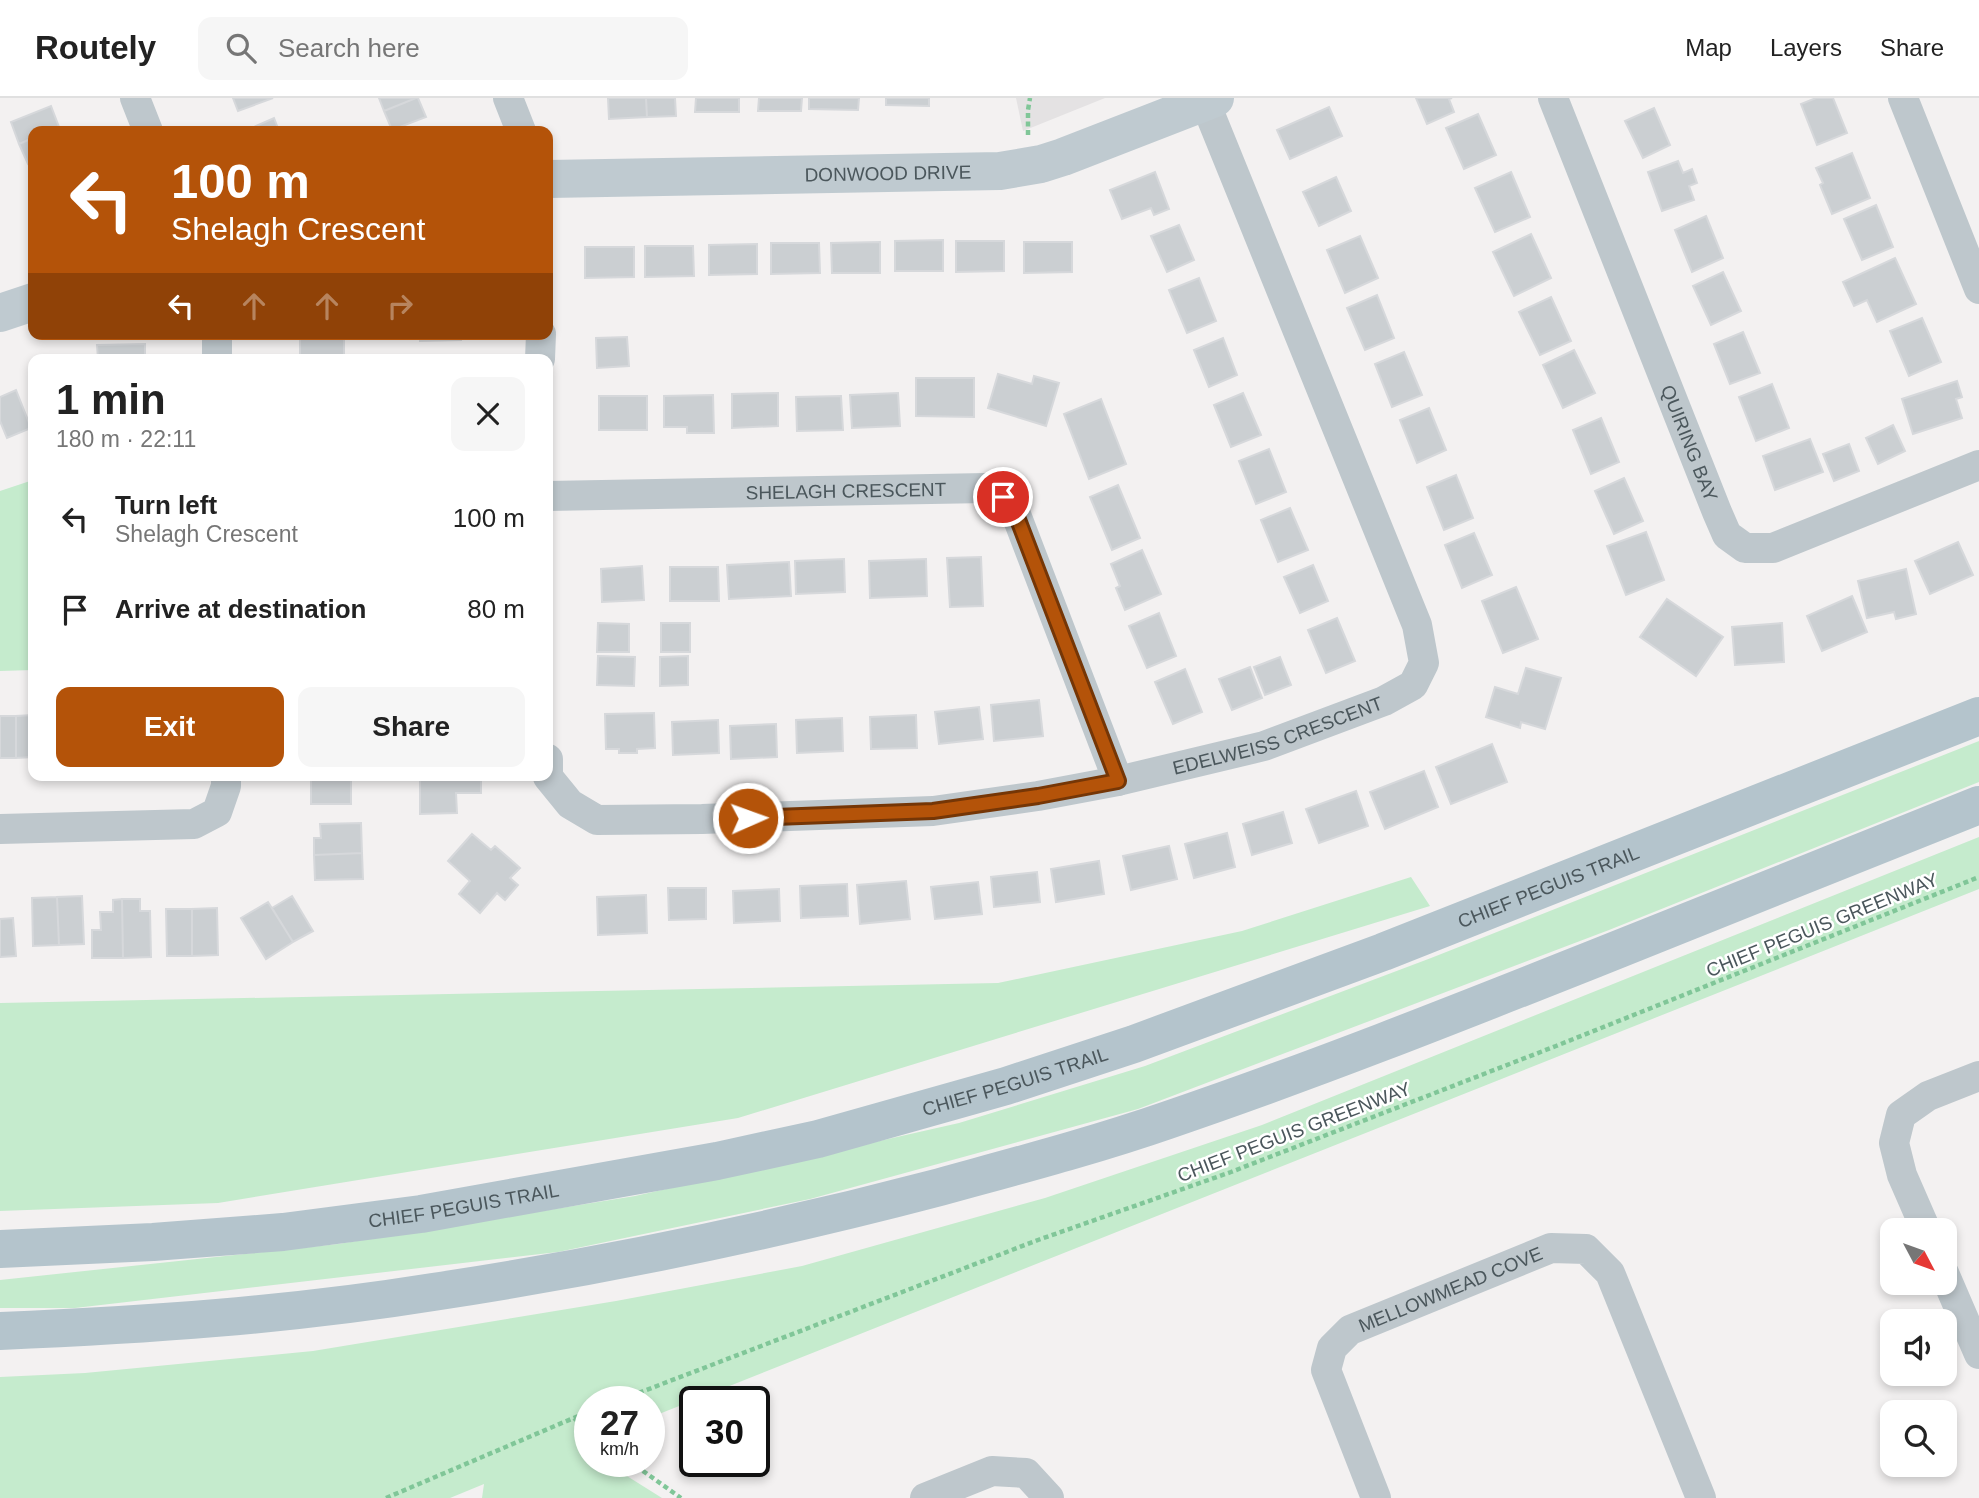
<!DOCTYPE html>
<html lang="en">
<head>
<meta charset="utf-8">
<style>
	:root { --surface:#fff; --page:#f6f6f6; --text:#222; --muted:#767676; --line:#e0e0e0; --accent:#b45309 }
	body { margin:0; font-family:Arial,sans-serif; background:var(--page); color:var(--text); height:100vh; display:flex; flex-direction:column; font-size:26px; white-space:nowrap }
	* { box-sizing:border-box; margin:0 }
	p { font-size:23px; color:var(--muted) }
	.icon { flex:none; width:38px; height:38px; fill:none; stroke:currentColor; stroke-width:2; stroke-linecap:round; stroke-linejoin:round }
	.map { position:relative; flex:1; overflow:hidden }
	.details { position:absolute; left:28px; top:256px; width:525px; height:427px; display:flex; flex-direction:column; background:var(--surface); border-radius:14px; box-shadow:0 4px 10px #0003 }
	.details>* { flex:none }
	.banner { position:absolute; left:28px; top:28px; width:525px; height:214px; border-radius:14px; box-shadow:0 4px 10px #0003; background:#b45309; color:#fff; overflow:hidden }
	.needle { width:46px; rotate:131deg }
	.controls { position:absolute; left:1880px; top:1120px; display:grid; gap:14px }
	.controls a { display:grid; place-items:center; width:77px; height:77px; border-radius:14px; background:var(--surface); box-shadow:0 4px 10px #0003; font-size:35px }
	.speed { position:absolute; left:574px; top:1288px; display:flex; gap:14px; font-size:35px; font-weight:700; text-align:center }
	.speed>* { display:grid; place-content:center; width:91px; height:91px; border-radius:50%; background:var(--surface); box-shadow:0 4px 10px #0003; line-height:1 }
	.speed small { font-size:18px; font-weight:400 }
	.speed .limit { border:4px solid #111; border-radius:10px; background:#fff; color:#111 }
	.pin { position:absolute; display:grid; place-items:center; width:60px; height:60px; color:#fff; margin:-30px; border:4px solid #fff; border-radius:50%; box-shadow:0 2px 7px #0007 }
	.me { position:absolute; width:77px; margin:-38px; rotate:88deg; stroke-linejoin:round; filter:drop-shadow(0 0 5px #0008) }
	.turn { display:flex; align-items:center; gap:24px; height:147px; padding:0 28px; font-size:32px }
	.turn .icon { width:91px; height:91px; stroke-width:2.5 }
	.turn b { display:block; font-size:49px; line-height:60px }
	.lanes { display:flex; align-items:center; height:66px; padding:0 28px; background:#0003; justify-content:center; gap:35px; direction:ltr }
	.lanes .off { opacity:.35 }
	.round { display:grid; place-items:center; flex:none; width:74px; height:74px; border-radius:14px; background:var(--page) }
	.head { display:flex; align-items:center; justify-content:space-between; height:119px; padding:0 28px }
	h1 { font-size:42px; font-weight:800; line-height:52px }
	.button { display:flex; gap:14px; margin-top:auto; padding:14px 28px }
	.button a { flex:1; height:80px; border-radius:14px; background:var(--accent); color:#fff; font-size:28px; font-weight:800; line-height:80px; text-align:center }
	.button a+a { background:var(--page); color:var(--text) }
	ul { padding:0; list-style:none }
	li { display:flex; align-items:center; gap:21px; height:91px; padding:0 28px }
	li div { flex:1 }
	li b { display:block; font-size:26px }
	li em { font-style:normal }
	header { display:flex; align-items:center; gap:42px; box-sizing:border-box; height:98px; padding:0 35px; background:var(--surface); border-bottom:2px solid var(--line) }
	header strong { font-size:33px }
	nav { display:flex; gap:38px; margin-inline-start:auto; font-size:24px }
	.search { width:490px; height:63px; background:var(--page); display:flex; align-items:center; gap:18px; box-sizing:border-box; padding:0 24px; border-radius:14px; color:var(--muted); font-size:26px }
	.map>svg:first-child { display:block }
	.education { fill:#e4e2e3 }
	.green { fill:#c5ebcd }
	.building { fill:#cbcfd2; stroke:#d6d8db; stroke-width:2 }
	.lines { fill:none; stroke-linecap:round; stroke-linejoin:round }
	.path { stroke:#80c698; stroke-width:4.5; stroke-dasharray:5 3.5; stroke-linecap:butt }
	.street { stroke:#bec7cc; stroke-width:30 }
	.secondary { stroke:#bfcad0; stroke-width:38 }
	.primary { stroke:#b4c4cc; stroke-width:38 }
	.route-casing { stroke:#753606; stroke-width:18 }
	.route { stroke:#b45309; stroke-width:12 }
	.labels { text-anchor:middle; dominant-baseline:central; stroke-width:5; stroke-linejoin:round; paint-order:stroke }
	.street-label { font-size:19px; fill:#4b575c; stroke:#fff }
</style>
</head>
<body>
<header>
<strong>Routely</strong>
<div class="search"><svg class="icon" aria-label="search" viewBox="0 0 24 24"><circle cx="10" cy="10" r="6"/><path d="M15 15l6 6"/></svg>Search here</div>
<nav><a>Map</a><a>Layers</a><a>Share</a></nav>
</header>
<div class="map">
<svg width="1979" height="1400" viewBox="0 0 1979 1400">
	<rect width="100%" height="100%" fill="#f3f1f1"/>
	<!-- education -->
	<path class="education" d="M1016 0H1105L1023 33Z"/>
	<!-- green -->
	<path class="green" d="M33 382V572L0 573V393Z
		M1979 643V684L1609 832 1138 1011 810 1101 558 1154 75 1210H0V1182L338 1146 635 1098 959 1025 1145 968 1431 860Z
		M1979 739V791L649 1320V1304H590V1343L579 1348 590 1355V1363H603L662 1400H482L484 1386 450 1400H0V1279L85 1275 313 1253 616 1203 802 1168 1045 1100 1262 1027Z
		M1411 779 1430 808 738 1020 218 1105 0 1113V905L998 885 1242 833Z"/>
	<!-- building -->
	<path class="building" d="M233 0H273L238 13Z
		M379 0H416L384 13Z
		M416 0H418L426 19 392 32 384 13Z
		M608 0H646L647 19 609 21Z
		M646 0H675L676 18 647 19Z
		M696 0H739V14H695Z
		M759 0H802L801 13H758Z
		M809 0H859L858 12 809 11Z
		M886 0H929V8L886 7Z
		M1416 0H1452L1449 1 1454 14 1427 26Z
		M1816 0H1833L1847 35 1817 47 1801 6Z
		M51 8 59 29 49 33H33V40L19 46 11 24Z
		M1329 9 1342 38 1290 61 1277 32Z
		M1654 10 1670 47 1643 60 1625 23Z
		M1478 16 1496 57 1464 71 1446 30Z
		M274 20 279 33H245Z
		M33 40V64L28 66 19 46Z
		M1852 55 1870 100 1832 116 1820 87 1823 85 1816 70Z
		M1678 63 1683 75 1692 71 1697 85 1689 88 1694 102 1662 113 1648 74Z
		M1155 74 1169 111 1154 117 1151 110 1122 121 1110 92Z
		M1511 74 1530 119 1495 134 1475 90Z
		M1336 79 1351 113 1319 128 1303 94Z
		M1876 107 1893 149 1862 162 1844 121Z
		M1706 118 1723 160 1692 174 1675 132Z
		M1179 127 1194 162 1167 174 1151 138Z
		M1531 136 1551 180 1514 198 1493 154Z
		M1360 138 1378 180 1345 195 1327 152Z
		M943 142V173H895V143Z
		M956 143H1004V173L956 174Z
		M880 144V175H832L831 145Z
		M1024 144H1072V174L1024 175Z
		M771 145H819L820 175 771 176Z
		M757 146V176L709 177V147Z
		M645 148H693L694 178 645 179Z
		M585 149H634V179L585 180Z
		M1895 160 1916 206 1877 224 1867 202 1854 208 1843 184Z
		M1723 174 1741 213 1711 227 1693 188Z
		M1199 180 1216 223 1187 235 1169 192Z
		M1377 197 1394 240 1365 252 1347 210Z
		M1551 199 1571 243 1540 257 1519 214Z
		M1922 220 1941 264 1909 278 1890 233Z
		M1743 234 1760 275 1730 286 1714 246Z
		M300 236H344V258H300Z
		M420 236H461V242L420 243Z
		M627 239 629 268 597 270 596 240Z
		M1223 240 1237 277 1209 289 1194 252Z
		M145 246V261H98L97 247Z
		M1574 252 1595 295 1563 310 1543 267Z
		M1404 254 1422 297 1392 309 1375 266Z
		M300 258H344V261H300Z
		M998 276 1032 286 1034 278 1059 285 1046 328 988 310Z
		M916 280H974V319L916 318Z
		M1957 283 1962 299 1956 301 1962 320 1913 336 1902 301Z
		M1772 286 1789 330 1756 343 1739 299Z
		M16 292 31 330 7 340 0 323V299Z
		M778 295V328L732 330V296Z
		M898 295 900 328 852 330 850 297Z
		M1243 295 1261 337 1231 349 1214 307Z
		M713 297 714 335H687V329H664V298Z
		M599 298H647V332H599Z
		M841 298 843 332 797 333 796 299Z
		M1101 301 1126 366 1089 381 1064 316Z
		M1429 310 1446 352 1417 365 1400 322Z
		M1601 320 1619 364 1591 376 1573 332Z
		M1893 327 1905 353 1878 366 1866 340Z
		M1810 341 1823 374 1775 392 1763 358Z
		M1849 346 1859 373 1834 383 1823 356Z
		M1269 351 1286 394 1256 406 1239 363Z
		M1456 377 1473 420 1444 432 1427 389Z
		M1624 380 1643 423 1614 436 1595 393Z
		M1118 387 1140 440 1112 452 1090 399Z
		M1290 410 1308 452 1278 464 1261 422Z
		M1646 434 1664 482 1626 497 1607 448Z
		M1474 435 1492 477 1462 490 1445 447Z
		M1958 444 1973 477 1930 496 1915 463Z
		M1142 452 1161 496 1125 512 1116 490 1120 488 1111 466Z
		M981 459 983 508 950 509 947 460Z
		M844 461 845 494 796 496 795 463Z
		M926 461 927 498 870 500 869 463Z
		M789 464 791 498 729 501 727 467Z
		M1313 467 1328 503 1300 515 1284 479Z
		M642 468 644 502 602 504 601 471Z
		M670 469H718L719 503H670Z
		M1906 471 1916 516 1896 521 1894 514 1867 520 1858 483Z
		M1516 489 1538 541 1503 555 1482 503Z
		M1852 498 1867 534 1822 553 1807 518Z
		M1667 501 1723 539 1696 578 1640 539Z
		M1159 515 1176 558 1147 570 1129 528Z
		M1337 520 1355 563 1326 575 1308 532Z
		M598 525 629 526V554H597Z
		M661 525H690V554H661Z
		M1782 525 1784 564 1735 567 1732 529Z
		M598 558 635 559 634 588 597 587Z
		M688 558V587L660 588V559Z
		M1280 559 1291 587 1265 597 1254 569Z
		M1250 569 1262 600 1232 612 1219 581Z
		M1526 570 1561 580 1545 631 1521 624 1520 630 1486 619 1495 589 1518 596Z
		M1185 571 1202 614 1173 626 1155 584Z
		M1039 602 1043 638 994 643 991 607Z
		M979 609 983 641 939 646 935 614Z
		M654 615 655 650 637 651V655H619V651H606L605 616Z
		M33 617V659L16 660V618Z
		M916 617 917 650 871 651 870 619Z
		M0 618H16V660H0Z
		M842 620 843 653 797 655 796 622Z
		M718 622 719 655 673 657 672 624Z
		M776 626 777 659 731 661 730 628Z
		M1492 646 1507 684 1451 706 1436 669Z
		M1424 673 1438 709 1385 731 1370 694Z
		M311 677H351V679H311Z
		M420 677H481V695H456L457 715 420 716Z
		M311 679H351V706H311Z
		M1356 693 1368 728 1319 745 1306 711Z
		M1283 714 1292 745 1252 757 1243 726Z
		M361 725 362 755 314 757V740H321L320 726Z
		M1227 735 1235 769 1194 780 1185 746Z
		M472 736 491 752 495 748 520 770 510 780 518 787 505 802 497 795 480 815 459 796 470 783 448 763Z
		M1169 748 1177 781 1131 792 1123 758Z
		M362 755 363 781 315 782 314 757Z
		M1099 763 1104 796 1056 804 1051 771Z
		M1037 774 1040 804 994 809 991 779Z
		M906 783 910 821 860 826 857 787Z
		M978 784 982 816 935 821 931 789Z
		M847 786 848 818 801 820 800 788Z
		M668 790H706V821L669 822Z
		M779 791 780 823 734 825 733 793Z
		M646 797 647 835 598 837 597 799Z
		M82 798 84 846 59 847 57 799Z
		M292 798 313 833 293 844 272 810Z
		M57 799 59 847 33 848 32 800Z
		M122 801 123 860H92V832H101L100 814H113V802Z
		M122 801H140V813H150L151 859 123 860Z
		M268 804 293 844 266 861 241 820Z
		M217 810 218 857 192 858V811Z
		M166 811H192V858H167Z
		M13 820 16 858 0 859V821Z"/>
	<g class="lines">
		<!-- path -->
		<path class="path" d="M1028 37V12L1030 0
			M615 1304 1038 1142 1231 1074 1556 948 1979 779
			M574 1320 590 1334
			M629 1363 681 1400
			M386 1400 590 1313"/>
		<!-- street -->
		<g class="street">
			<path d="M135 0 148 33"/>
			<path d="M508 0 521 33"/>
			<path id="s1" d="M1553 0 1717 414 1727 437 1745 450H1773L1979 367"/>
			<path d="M1903 0 1979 191"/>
			<path d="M217 236V261"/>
			<path d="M540 261 541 236"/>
			<path id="s2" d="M548 398 987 390 1003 399 1017 419 1118 683"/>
			<path id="s3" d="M548 661V679L570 706 597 722 702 721 933 713 1038 698 1118 683 1264 648 1384 603 1413 587 1424 565 1417 527 1205 4"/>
			<path d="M0 731 194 726 217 714 226 688V677"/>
			<path d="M1926 1132 1902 1077 1894 1045 1901 1017 1928 998 1979 978"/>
			<path d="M1944 1175 1979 1256"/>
			<path d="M925 1400 992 1373 1026 1375 1049 1400"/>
			<path id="s4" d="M1376 1400 1326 1272 1332 1250 1350 1232 1551 1150 1586 1151 1610 1175 1701 1400"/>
		</g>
		<!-- secondary -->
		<g class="secondary">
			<path id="s5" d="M548 81 1000 73 1041 66 1063 59 1215 0"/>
			<path d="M0 215 33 204"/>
		</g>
		<!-- primary -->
		<g class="primary">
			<path id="s6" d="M0 1151 153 1144 283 1134 421 1116 717 1063 818 1041 1006 988 1134 946 1383 854 1979 618"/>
			<path d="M0 1233C145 1227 290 1217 433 1194 604 1168 773 1133 940 1089 1016 1068 1093 1048 1168 1022 1312 973 1453 917 1594 861 1723 810 1851 758 1979 707"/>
		</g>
	</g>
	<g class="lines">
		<defs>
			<path id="route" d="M748 720 933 713 1038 698 1118 683 1017 419 1003 399"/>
		</defs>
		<!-- route casing -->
		<use href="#route" class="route-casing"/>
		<!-- route -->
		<use href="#route" class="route"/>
	</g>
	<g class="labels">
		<!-- street labels -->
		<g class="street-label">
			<text stroke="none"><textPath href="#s5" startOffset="340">DONWOOD DRIVE</textPath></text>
			<text stroke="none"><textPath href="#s1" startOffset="371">QUIRING BAY</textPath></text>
			<text stroke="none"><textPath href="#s2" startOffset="298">SHELAGH CRESCENT</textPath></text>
			<text stroke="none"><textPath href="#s3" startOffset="774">EDELWEISS CRESCENT</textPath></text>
			<text stroke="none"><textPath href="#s6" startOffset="1600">CHIEF PEGUIS TRAIL</textPath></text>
			<text transform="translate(1822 827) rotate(-22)">CHIEF PEGUIS GREENWAY</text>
			<text stroke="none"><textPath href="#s6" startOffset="1032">CHIEF PEGUIS TRAIL</textPath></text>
			<text transform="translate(1294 1034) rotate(-21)">CHIEF PEGUIS GREENWAY</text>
			<text stroke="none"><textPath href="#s6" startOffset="466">CHIEF PEGUIS TRAIL</textPath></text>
			<text stroke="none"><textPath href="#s4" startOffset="294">MELLOWMEAD COVE</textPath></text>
		</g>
	</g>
</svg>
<div class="controls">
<a><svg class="needle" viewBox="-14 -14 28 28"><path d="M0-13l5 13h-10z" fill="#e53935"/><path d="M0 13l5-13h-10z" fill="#767676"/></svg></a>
<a><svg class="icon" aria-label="sound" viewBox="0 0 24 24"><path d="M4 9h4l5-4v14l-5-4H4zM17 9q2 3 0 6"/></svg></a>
<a><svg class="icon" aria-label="search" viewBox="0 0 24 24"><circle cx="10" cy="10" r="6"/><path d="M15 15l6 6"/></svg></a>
</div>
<div class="speed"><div>27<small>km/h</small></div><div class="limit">30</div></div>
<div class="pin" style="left:1003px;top:399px;background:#d93025"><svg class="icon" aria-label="arrive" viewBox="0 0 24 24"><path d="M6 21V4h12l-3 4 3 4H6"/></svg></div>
<svg class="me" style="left:748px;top:720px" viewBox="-20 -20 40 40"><circle r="17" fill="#b45309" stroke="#fff" stroke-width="3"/><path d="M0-11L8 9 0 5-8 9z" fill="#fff"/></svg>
<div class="banner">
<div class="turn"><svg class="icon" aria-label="left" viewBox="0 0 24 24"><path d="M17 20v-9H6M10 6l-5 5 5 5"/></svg><div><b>100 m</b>Shelagh Crescent</div></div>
<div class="lanes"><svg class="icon" aria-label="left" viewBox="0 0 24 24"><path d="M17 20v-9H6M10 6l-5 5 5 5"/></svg><svg class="icon off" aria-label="ahead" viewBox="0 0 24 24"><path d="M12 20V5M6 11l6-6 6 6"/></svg><svg class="icon off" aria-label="ahead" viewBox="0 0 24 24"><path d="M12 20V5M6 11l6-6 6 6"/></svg><svg class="icon off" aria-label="right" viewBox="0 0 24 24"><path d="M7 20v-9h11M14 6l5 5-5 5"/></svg></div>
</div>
<section class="details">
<div class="head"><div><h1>1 min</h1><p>180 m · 22:11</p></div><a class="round"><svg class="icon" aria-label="close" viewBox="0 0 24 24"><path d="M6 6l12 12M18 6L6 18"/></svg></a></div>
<ul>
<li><svg class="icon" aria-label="left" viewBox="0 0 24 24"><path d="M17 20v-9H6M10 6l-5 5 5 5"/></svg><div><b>Turn left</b><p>Shelagh Crescent</p></div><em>100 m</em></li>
<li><svg class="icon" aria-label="arrive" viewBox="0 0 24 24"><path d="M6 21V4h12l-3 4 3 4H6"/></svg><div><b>Arrive at destination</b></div><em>80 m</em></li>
</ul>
<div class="button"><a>Exit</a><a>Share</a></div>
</section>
</div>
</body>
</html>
